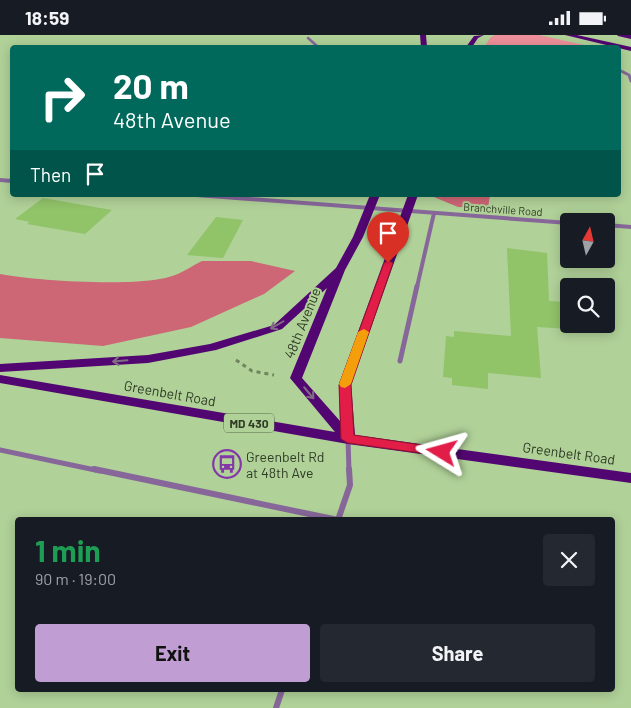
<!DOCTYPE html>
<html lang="en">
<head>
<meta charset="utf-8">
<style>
	:root { --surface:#171b24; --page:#242831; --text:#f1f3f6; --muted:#9ea1a6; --accent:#c09ed3 }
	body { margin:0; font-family:Barlow,sans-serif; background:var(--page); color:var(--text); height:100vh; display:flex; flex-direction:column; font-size:19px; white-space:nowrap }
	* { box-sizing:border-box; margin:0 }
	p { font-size:16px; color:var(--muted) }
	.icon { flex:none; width:28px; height:28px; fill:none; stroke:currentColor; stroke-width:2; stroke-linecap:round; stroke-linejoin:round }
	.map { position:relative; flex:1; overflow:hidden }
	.drawer { position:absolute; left:15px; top:482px; width:600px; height:175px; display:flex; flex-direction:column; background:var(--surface); border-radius:5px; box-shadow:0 2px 12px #0003 }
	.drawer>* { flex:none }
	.top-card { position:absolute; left:10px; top:10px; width:611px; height:152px; border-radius:5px; box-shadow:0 2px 12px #0003; background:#00695c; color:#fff; overflow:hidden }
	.needle { width:32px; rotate:8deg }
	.buttons { position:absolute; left:560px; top:178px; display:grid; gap:10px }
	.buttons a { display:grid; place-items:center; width:55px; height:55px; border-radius:5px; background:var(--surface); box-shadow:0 2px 12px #0003; font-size:25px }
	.pin { position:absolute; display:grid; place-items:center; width:42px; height:42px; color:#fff; margin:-51px -21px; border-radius:50% 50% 50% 0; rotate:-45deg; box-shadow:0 0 5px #0007 }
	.pin .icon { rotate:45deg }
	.me { position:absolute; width:55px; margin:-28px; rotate:278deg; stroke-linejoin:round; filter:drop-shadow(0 0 4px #0008) }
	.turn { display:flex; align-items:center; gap:18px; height:105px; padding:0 20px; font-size:22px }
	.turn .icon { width:65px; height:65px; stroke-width:2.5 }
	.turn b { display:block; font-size:35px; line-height:42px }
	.then { display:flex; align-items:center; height:48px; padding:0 20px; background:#0003; gap:10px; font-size:19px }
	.round { display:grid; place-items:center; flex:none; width:52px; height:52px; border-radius:5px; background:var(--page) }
	.summary { display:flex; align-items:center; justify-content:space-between; height:85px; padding:0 20px }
	h1 { font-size:30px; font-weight:700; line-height:38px; color:#1e9e55 }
	.button { display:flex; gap:10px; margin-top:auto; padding:10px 20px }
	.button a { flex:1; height:58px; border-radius:5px; background:var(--accent); color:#111; font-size:20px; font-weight:700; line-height:58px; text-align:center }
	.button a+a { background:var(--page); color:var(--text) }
	.status { display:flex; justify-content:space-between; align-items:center; height:35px; padding:0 25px; background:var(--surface); direction:ltr }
	.status svg { height:14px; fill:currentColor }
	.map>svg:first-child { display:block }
	.green { fill:#ee909b }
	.forest { fill:#cd6675 }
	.building { fill:#91c369 }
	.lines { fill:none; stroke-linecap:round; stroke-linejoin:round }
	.path { stroke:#6f855e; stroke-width:3; stroke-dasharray:4 4; stroke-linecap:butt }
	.service { stroke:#87679a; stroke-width:2.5 }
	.minor-far3 { stroke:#87679a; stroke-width:3 }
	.minor-far2 { stroke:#87679a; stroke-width:4 }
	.minor-far1 { stroke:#87679a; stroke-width:5 }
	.minor { stroke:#87679a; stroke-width:6 }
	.primary { fill:#520671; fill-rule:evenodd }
	.oneway { stroke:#816c84 }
	.route { fill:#e11d48; stroke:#92132f }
	.slow { fill:#f59e0b }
	.labels { text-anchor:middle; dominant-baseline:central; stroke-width:4; stroke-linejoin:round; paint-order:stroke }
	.far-street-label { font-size:11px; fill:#2f3c25; stroke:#b0d198 }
	.shield { fill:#b0d198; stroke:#566948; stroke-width:1 }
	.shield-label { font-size:12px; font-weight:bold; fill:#2f3c25 }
	.street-label { font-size:14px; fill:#2f3c25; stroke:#b0d198 }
	.poi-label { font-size:14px; fill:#2f3c25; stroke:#b0d198; text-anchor:start }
</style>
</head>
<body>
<div class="status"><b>18:59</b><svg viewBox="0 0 49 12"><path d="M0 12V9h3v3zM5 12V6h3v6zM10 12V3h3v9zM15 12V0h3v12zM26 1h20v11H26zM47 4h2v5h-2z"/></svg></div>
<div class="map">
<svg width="631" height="673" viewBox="0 0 631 673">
	<rect width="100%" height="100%" fill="#b0d198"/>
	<!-- green -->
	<path class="green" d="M495 0H539L593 12H484L491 2Z"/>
	<!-- forest -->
	<path class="forest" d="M429 160H490L488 173 458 172Z
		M202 226H251L295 236 264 259 191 292 103 311 0 303V239C36 246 143 253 175 240 184 237 193 230 202 226Z"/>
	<!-- building -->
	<path class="building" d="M43 163 112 175 85 199 27 189 30 187 15 184Z
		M216 182 243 185 223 223 187 220Z
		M507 213 547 218 549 266 569 267V294L537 292 541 343 488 338V354L452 350V343L443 342 446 301 454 302V296L511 301Z"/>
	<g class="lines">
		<!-- path -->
		<path class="path" d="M236 325 252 336 274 340"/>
		<!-- service -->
		<path class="service" d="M308 3 317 11 314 12"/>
		<!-- minor-far3 -->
		<path class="minor-far3" d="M619 35 629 40 631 46"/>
		<!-- minor-far2 -->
		<path class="minor-far2" d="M0 145 12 146
			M196 160 569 188
			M606 190 631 192
			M417 252 434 178"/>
		<!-- minor-far1 -->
		<path class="minor-far1" d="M400 326 417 251
			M348 404 349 436
			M0 415 100 436"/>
		<!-- minor -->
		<path class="minor" d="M94 434 338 485 350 450 349 434
			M276 673 282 655"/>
		<!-- primary -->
		<path class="primary" d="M420 0H426L427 12H421Z
			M484 0 478 3 472 12H466L474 1Z
			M565 0H577L631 12V16Z
			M617 0H631V4L618 1Z
			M370 160H380L363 202 345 235 302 343 340 386 339 349 408 160H418L351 349 355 400 631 438V448L348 409 0 348V340L335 397 290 343 327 253 282 294 216 315 148 328 0 337V329L148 320 210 309 274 290 336 233 353 202Z"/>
	</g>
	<!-- one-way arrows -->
	<defs><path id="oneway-shaft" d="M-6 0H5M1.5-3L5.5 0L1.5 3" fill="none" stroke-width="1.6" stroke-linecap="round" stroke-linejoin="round" transform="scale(1.25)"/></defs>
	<g class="oneway">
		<use href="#oneway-shaft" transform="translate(277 290) rotate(150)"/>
		<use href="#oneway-shaft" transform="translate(120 326) rotate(175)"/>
		<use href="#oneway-shaft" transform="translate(309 358) rotate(50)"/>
	</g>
	<!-- route -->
	<path class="route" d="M388 225 393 228 351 350 354 400 442 413 448 417 446 420 442 421 348 408 341 404 339 350 384 228Z"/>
	<!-- slow -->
	<path class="slow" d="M364 294 369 297 351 349 345 353 341 352 339 349 358 297Z"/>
	<!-- icons -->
	<defs>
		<symbol id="bus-ring" viewBox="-11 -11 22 22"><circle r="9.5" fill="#b0d198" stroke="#8337a8" stroke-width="1.5"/><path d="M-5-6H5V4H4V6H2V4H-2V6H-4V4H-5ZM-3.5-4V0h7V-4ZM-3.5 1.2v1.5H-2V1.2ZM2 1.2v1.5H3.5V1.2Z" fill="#8337a8"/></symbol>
	</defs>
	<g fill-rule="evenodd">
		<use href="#bus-ring" x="211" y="413" width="32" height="32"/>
	</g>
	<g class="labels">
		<!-- far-street labels -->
		<g class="far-street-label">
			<text transform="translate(503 174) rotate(4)">Branchville Road</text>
		</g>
		<!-- shield labels -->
		<rect class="shield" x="224" y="378.5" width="50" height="19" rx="4"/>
		<g class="shield-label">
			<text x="249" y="388">MD 430</text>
		</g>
		<!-- street labels -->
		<g class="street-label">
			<text transform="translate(302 288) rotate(-68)">48th Avenue</text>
			<text transform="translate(170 358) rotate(10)">Greenbelt Road</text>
			<text transform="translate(569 418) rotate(8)">Greenbelt Road</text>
		</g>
		<!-- poi labels -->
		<g class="poi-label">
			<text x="246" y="421">Greenbelt Rd<tspan x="246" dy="16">at 48th Ave</tspan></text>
		</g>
	</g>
</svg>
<div class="buttons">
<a><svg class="needle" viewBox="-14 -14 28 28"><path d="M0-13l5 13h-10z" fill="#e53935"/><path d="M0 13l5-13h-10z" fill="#9ea1a6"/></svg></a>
<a><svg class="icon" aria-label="search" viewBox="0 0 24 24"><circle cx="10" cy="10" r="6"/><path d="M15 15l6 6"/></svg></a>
</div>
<div class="pin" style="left:388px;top:228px;background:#d93025"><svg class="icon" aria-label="arrive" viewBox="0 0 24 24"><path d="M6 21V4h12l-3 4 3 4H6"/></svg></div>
<svg class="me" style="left:442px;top:417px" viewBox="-20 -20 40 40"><path d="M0-17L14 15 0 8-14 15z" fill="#e11d48" stroke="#fff" stroke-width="4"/></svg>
<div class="top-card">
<div class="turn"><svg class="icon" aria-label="right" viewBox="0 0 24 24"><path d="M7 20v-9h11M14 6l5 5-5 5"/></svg><div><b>20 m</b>48th Avenue</div></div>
<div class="then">Then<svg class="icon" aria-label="arrive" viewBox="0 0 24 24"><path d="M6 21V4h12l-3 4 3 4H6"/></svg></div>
</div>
<section class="drawer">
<div class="summary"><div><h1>1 min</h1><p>90 m · 19:00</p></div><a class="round"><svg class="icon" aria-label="close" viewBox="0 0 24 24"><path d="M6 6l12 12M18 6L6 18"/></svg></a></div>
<div class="button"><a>Exit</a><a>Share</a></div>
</section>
</div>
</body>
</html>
